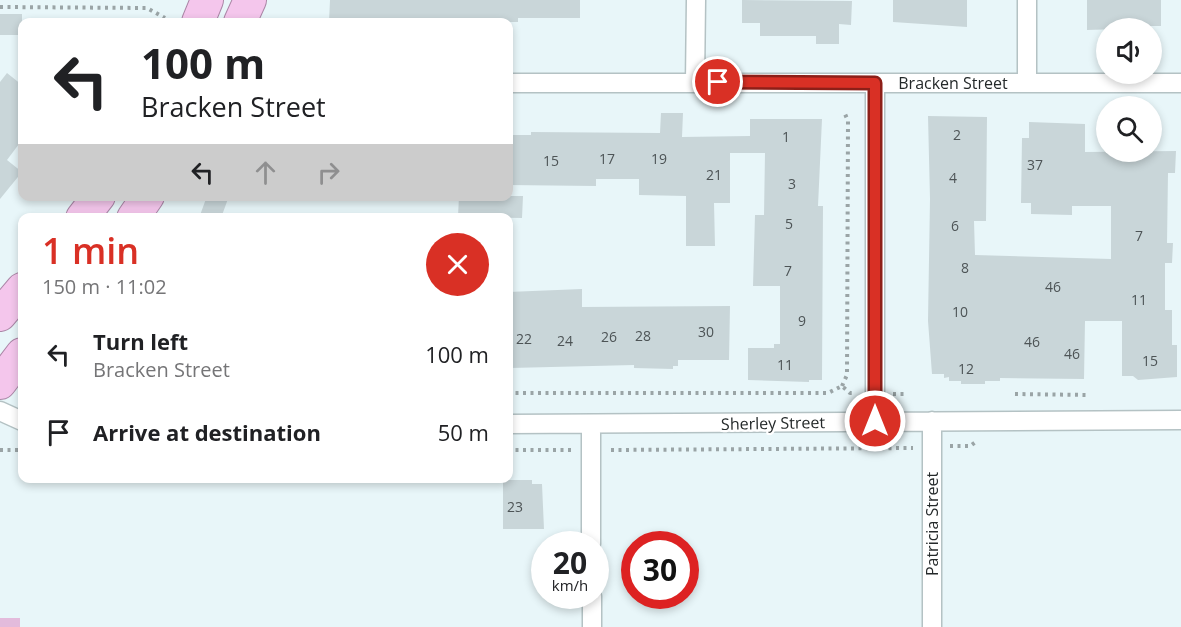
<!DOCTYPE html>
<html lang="en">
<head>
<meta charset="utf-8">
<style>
	:root { --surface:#fff; --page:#f2f2f2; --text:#202124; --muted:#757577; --accent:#d93025 }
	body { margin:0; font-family:"Open Sans",sans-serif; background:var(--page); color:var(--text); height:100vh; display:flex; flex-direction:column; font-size:22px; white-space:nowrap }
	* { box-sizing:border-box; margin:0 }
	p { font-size:20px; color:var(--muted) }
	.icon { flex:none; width:33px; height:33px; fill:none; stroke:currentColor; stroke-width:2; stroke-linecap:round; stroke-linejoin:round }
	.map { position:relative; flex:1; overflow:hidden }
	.side { position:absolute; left:18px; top:213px; width:495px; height:270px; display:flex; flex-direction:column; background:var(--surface); border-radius:12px; box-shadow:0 3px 9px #0003 }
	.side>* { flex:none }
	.top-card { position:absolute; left:18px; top:18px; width:495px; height:183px; border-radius:12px; box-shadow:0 3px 9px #0003; background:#fff; color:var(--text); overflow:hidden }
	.controls { position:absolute; left:1096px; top:18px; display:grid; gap:12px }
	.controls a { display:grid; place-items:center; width:66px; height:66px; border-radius:50%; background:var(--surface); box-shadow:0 3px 9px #0003; font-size:30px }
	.speed { position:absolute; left:531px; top:531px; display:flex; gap:12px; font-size:30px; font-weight:700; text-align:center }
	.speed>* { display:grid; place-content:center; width:78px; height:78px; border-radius:50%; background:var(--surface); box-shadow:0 3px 9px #0003; line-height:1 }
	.speed small { font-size:15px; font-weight:400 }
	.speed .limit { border:9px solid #d22; background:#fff; color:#111 }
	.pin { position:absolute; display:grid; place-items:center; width:51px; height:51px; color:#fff; margin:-26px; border:3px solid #fff; border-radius:50%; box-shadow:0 2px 6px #0007 }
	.me { position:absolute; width:66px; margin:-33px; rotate:0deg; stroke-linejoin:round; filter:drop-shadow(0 0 4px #0008) }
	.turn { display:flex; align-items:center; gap:21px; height:126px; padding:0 24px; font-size:27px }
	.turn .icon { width:78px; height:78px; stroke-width:2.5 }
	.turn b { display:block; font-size:42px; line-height:51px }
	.lanes { display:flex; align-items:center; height:57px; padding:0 24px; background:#0003; justify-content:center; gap:30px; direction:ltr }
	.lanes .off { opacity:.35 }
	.round { display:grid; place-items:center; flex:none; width:63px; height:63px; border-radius:32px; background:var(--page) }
	.summary { display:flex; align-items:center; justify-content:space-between; height:102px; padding:0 24px }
	h1 { font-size:36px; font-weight:600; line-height:45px; color:var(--accent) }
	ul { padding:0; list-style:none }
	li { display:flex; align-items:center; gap:18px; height:78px; padding:0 24px }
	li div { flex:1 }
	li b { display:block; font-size:22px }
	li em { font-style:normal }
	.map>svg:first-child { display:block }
	.green { fill:#e3bbdc }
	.building { fill:#c9d6d9 }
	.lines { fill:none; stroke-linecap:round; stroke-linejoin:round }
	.minor-casing { stroke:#b4c2c4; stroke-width:21 }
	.trunk-casing { stroke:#aa86a6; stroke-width:34 }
	.path { stroke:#9aa4a6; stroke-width:4; stroke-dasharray:3 4.5; stroke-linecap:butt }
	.minor { stroke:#fff; stroke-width:18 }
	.trunk { stroke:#f4c6ec; stroke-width:32 }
	.route-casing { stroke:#8d1f18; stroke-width:15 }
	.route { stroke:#d93025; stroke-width:10 }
	.labels { text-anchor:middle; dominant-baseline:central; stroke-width:4.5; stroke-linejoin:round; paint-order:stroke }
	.number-label { font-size:14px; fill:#4d5456 }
	.street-label { font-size:16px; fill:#24292a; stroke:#fff }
</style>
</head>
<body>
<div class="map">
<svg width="1181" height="627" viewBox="0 0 1181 627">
	<rect width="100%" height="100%" fill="#e8f6f9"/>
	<!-- green -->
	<path class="green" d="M0 618H20V627H0Z"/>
	<!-- building -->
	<path class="building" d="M330 0H580V18H518V22H329Z
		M742 0 852 1 851 25 839 24V44H816V36H760V23H742Z
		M893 0H967V27L893 22Z
		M1087 0H1161V26H1150V28L1087 30Z
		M0 14H22V35H0Z
		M7 73 22 85V140L7 160 22 172 0 199V82Z
		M661 113H683L682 137 750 136V119H822L818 206H823L822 380H809V382L748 380V348H774V344H780V286H753L755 215H764L765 153H730V203H714L715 246H686V196L639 195V179H596V186L508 185V135H531V132L660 133Z
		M928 116 987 117 986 221H974L975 255 1111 259V206H1072V215L1031 214V203H1021L1022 138H1029V122L1085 124V152L1176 151 1175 173H1168L1167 243H1173L1172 263H1165V310H1172V345H1177V377L1138 380 1133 376H1122V321H1085L1084 379 1000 378V381H985V384H961V381H949V377L944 378V374H932L928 321 930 199Z
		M207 196H229L221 218H199Z
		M459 196H523L522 218 458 217Z
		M582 289V307L730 306 729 360H678V366H673V369L634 368V365L510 368 508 292Z
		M503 480H532V484H542L544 529H503Z"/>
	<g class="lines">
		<defs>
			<path id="minor" d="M695 82 696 0
				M1027 82V0
				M508 83H1181
				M875 83V421
				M0 411 22 421
				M932 421V627
				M508 424 1181 420
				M591 425V544
				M592 596V627"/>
			<path id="trunk" d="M198 22 207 0
				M240 22 250 0
				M82 218 99 196
				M133 218 148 196
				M0 315 22 289
				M0 383 22 354"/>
		</defs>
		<!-- minor casing -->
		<use href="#minor" class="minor-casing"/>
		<!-- trunk casing -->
		<use href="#trunk" class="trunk-casing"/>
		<!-- path -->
		<path class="path" d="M0 7 147 8 165 18
			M842 386 847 375 848 121 845 114
			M508 393H828L842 386 850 393H856
			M893 394H904
			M1015 394 1090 395
			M950 446H970L977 441
			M0 450H22
			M508 450H571
			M611 450 913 448"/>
		<!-- minor -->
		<use href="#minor" class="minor"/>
		<!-- trunk -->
		<use href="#trunk" class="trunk"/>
	</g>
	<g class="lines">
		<defs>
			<path id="route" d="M718 82 875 83V421"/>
		</defs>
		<!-- route casing -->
		<use href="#route" class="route-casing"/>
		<!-- route -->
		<use href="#route" class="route"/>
	</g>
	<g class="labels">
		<!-- number labels -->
		<g class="number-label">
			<text x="957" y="134">2</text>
			<text x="786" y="136">1</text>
			<text x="607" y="158">17</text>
			<text x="659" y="158">19</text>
			<text x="551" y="160">15</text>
			<text x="1035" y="164">37</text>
			<text x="714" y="174">21</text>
			<text x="953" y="177">4</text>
			<text x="792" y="183">3</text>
			<text x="789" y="223">5</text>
			<text x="955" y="225">6</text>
			<text x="1139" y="235">7</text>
			<text x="965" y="267">8</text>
			<text x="788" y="270">7</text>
			<text x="1053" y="286">46</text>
			<text x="1139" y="299">11</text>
			<text x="960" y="311">10</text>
			<text x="802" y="320">9</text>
			<text x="706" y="331">30</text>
			<text x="643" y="335">28</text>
			<text x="609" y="336">26</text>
			<text x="524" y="338">22</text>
			<text x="565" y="340">24</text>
			<text x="1032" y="341">46</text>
			<text x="1072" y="353">46</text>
			<text x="1150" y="360">15</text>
			<text x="785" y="364">11</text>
			<text x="966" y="368">12</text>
			<text x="515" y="506">23</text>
		</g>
		<!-- street labels -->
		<g class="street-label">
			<text x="953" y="83">Bracken Street</text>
			<text transform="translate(773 423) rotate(-1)">Sherley Street</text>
			<text transform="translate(932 524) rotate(-90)">Patricia Street</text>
		</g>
	</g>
</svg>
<div class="controls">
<a><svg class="icon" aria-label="sound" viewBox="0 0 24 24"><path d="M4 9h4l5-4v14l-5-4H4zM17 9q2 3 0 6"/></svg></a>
<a><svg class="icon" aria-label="search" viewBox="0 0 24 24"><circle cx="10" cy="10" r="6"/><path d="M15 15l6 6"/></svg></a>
</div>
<div class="speed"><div>20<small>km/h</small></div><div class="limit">30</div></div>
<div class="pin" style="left:718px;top:82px;background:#d93025"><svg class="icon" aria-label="arrive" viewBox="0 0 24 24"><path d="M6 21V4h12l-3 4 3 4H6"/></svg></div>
<svg class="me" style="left:875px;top:421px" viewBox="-20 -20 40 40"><circle r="17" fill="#d93025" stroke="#fff" stroke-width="3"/><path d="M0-11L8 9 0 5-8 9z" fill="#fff"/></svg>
<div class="top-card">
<div class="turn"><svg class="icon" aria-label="left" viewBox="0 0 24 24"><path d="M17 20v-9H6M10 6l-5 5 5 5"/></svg><div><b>100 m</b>Bracken Street</div></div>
<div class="lanes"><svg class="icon" aria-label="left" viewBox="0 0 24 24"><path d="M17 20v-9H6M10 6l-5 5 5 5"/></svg><svg class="icon off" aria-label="ahead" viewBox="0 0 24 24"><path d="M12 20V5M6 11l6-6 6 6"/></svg><svg class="icon off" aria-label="right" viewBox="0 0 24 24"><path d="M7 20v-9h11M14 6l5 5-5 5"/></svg></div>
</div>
<section class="side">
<div class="summary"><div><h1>1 min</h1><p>150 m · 11:02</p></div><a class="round" style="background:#d93025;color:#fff"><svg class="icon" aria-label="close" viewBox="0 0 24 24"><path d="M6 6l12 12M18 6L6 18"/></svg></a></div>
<ul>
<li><svg class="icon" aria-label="left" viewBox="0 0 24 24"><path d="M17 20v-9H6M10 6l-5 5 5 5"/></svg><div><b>Turn left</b><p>Bracken Street</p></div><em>100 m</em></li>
<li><svg class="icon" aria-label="arrive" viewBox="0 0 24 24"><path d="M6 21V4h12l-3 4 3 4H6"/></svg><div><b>Arrive at destination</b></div><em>50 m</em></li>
</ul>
</section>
</div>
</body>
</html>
